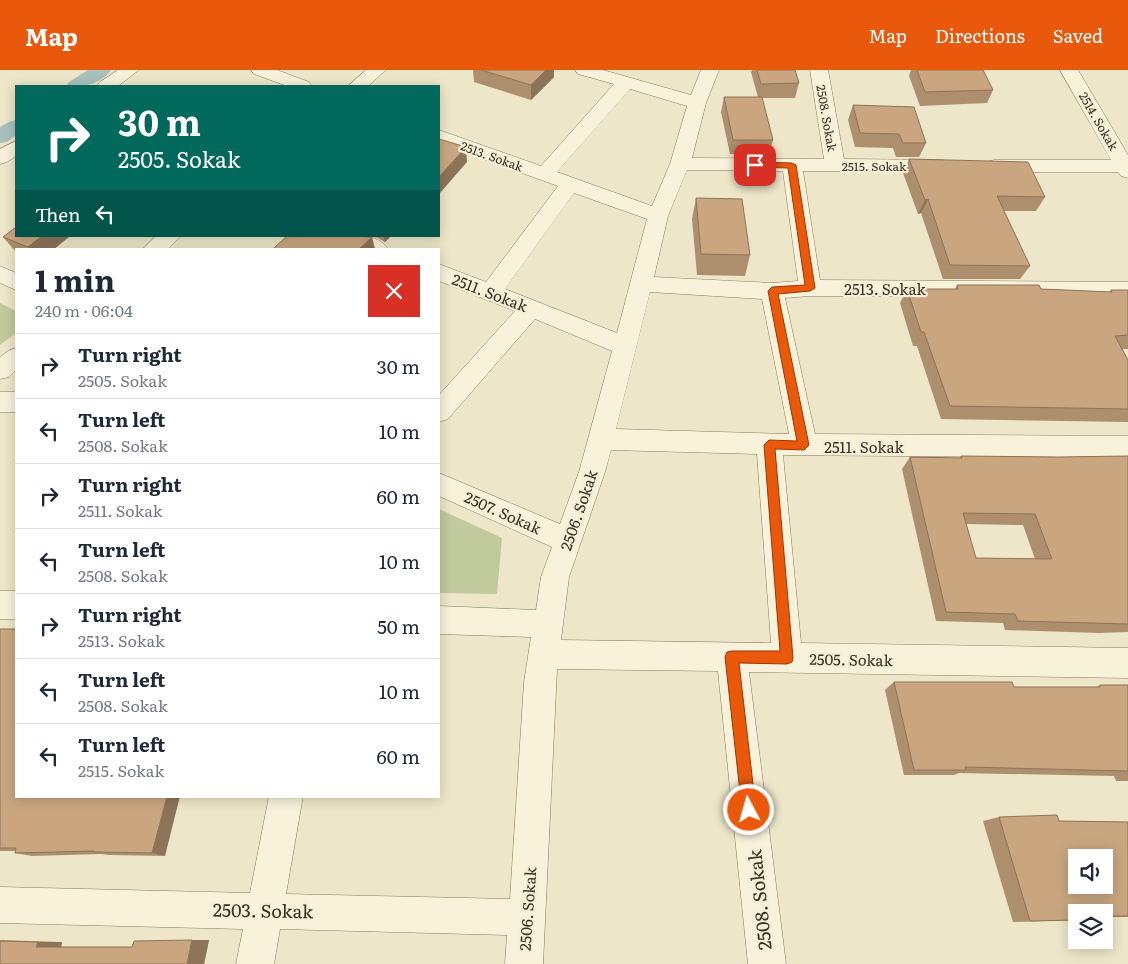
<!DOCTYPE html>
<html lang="en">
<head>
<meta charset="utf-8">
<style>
	:root { --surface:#fff; --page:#f6f6f7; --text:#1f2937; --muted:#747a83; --line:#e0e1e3; --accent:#ea580c }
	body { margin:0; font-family:Literata,serif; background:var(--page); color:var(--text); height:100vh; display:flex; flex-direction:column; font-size:19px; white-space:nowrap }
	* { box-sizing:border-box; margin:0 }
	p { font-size:16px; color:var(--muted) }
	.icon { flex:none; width:28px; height:28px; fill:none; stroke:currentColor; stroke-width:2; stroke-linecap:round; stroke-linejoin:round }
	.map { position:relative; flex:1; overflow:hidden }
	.sheet { position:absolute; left:15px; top:178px; width:425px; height:550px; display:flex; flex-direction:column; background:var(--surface); border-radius:0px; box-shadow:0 2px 12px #0003 }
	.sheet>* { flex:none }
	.guide { position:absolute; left:15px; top:15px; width:425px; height:152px; border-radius:0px; box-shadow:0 2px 12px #0003; background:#00695c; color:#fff; overflow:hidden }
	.fabs { position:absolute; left:1068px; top:779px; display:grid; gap:10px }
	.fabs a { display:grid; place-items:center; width:45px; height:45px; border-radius:0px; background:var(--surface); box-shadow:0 2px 12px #0003; font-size:25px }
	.pin { position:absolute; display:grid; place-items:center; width:42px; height:42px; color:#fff; margin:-21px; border-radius:10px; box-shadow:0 2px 8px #0006 }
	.me { position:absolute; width:55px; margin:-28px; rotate:354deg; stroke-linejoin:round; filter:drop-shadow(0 0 4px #0008) }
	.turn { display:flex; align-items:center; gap:18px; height:105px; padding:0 20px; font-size:22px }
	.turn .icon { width:65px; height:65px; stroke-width:2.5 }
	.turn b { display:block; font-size:35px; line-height:42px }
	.then { display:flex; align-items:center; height:48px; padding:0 20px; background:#0003; gap:10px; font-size:19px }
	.round { display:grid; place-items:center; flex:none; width:52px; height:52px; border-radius:0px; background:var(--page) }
	.headline { display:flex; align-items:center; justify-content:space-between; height:85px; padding:0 20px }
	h1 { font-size:30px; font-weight:700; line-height:38px }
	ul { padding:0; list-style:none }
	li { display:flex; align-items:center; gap:15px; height:65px; padding:0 20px; border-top:1px solid var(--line) }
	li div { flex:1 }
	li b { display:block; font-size:19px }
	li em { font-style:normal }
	header { display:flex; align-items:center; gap:30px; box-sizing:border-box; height:70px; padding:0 25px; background:var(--accent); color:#fff }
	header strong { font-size:24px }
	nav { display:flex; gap:28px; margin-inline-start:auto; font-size:18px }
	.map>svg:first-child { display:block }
	.green { fill:#c0ca9c }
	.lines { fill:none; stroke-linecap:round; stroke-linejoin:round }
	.canal { fill:#a8c1bc; fill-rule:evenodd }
	.minor-casing { stroke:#88795d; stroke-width:1 }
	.minor { fill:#f8f2db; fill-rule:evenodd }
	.wall { fill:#ad8f6d; fill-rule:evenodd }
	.shaded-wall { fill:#8d7459 }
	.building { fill:#c9a67f; stroke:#8d7459; fill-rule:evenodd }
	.route { fill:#ea580c; stroke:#983908 }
	.labels { text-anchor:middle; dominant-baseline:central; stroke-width:4.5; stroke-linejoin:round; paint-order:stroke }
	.far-street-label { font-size:12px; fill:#392f20; stroke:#f4efd7 }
	.street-label { font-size:15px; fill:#392f20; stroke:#f4efd7 }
	.near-street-label { font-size:18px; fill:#392f20; stroke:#f4efd7 }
</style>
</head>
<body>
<header>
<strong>Map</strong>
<nav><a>Map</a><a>Directions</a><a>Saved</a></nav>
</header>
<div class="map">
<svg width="1128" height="894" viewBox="0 0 1128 894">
	<rect width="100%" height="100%" fill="#ede6c8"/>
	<!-- green -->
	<path class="green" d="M0 233 16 241V263L0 275Z
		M439 439 502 468 497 524 439 523Z"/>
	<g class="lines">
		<!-- canal -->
		<path class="canal" d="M88 0H111C100 16 83 16 66 16L69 12Z
			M16 50V65L7 72 0 73V57L9 52Z"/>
		<defs>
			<path id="minor" d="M118 0H139L118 16H97L100 12Z
				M251 0H277L309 12 312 16H287L254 4Z
				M366 0H386L368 16H348Z
				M575 0H603L691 25 701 0H719L706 33 692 88 824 89 810 0H828L844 89 943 90 950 92 953 96 950 100 943 102 803 101 820 210 1128 212V228L810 226 785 228 815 364 1128 366V388L783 385 801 573 1128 578V608L749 602 786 894H748L718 601 557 599 543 894H505L507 865 280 859 274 894H236L243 859 0 853V817L250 823 269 726H303L286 824 510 829 524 612 531 567 439 564V536L536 540 541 507 552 477 439 426V403L560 454 579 402 612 281 535 249 448 349 439 352V325L515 241 439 211V194L486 212 558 116 439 73V60L541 96 614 14 578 4ZM630 19 687 36 670 94 652 136 557 102ZM687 100 783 101 798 211 772 213 654 207 668 146ZM574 123 647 149 617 263 505 219ZM650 222 762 229 789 364 616 359ZM611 380 757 384 771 573 561 570 569 507 605 402Z
				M1060 0H1078L1128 85V108L1121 106 1118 102H994L987 100 984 96 987 92 994 90H1111Z
				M16 71V86L7 92 0 94V79Z
				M156 166H181L168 179H143Z
				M333 166C350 166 378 162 388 179 371 179 343 183 333 166Z
				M0 196 16 203V220L0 213Z
				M16 278V300L9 307 0 309V287L8 281Z
				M0 322H16V342H0Z
				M0 521H16V549H0Z"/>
		</defs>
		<!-- minor casing -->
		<use href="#minor" class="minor-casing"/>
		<!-- minor -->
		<use href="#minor" class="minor"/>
	</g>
	<!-- wall -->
	<path class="wall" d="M473 0H554V7L531 30 474 12Z
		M752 0H795L799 13 795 28H762L773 70 769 84H730L721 42 724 27H758L751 2Z
		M911 0H983L993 20 987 33 920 36 909 6Z
		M853 35 926 73 919 87H896L893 78 855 77 848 50Z
		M909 89 1045 127 1036 141H1004L1030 196 1020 209H943L921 143 918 144 903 103Z
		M696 128 750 185 745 206 697 205 692 149Z
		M16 166H70L54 179H16V181H15L3 167Z
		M371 166H391L385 172 378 168Z
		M957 215 1109 222 1111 220H1128V279H1122L1128 290V352L941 349 917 276H913L900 233 907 219H955Z
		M961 386 1058 387 1128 386V562L1099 563 1005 560 1003 553 936 551 902 399 910 387 959 388ZM966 454 1023 455 1035 489 976 488Z
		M0 559 16 726 165 786 109 785 101 784 32 786 15 783V781H0Z
		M894 612 1014 617H1096L1100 615H1128V711H1116L1114 706 959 703 954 705H904L885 620Z
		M999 747 1059 751 1128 752V847H1104V842L1076 850 1013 852 983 751Z
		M0 870 62 872 61 877H132L209 870 204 894H0Z"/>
	<!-- shaded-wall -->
	<path class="shaded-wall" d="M546 0H554V7L531 30V15Z
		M466 77 467 92 440 123 439 116V107Z
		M928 129 921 143 918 144 925 130Z
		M42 166H70L54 179H29L28 177Z
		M383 166H391L385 172Z
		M372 167 375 179H359Z
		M167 726H180L165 786 152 783Z
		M192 870H209L204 894H187Z
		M38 872H62L61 877H36Z"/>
	<!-- building -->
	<path class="building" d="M481 0H546L531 15Z
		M757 0H795L799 13 761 14Z
		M917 0H983L993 20 925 22Z
		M724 27H762L773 70H733Z
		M853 35 914 37 926 73H903L899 64 860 63Z
		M439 69 466 77 439 107Z
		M909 89 1028 92 1045 127 997 126 1030 196 950 195 928 129 925 130Z
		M696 128 742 129 750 185 701 184Z
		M16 157V166H42L28 177 3 167Z
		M287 166H352L372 167 359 179H273Z
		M957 215H1039L1041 219 1112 222 1111 220H1128V265L1115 266 1128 290V339L950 336 924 262H921L907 219H958Z
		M961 386 1058 387 1128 386V554L1018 551 1015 544 946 542 910 387 962 388ZM963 443 1035 444 1052 489 976 488Z
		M0 559H16V726H167L152 783 94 782V781L15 783 16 778H0Z
		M894 612H1012L1014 617H1100V615H1128V701L965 697 966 700H914Z
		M1057 745 1059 751 1128 752V846H1104V842H1076V850L1030 851 999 747ZM1076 788H1104V815H1076Z
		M192 870 187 894H0V871L38 872 36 877H132L134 871Z"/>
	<!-- route -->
	<path class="route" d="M755 92 792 93 796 95 815 218 810 221 778 224 809 375 804 380 775 379 793 588 792 592 787 594 739 593 756 740 754 745 749 747 744 745 742 740 725 587 727 582 732 581H780L764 375 769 370 797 371 768 221 772 217 805 215 788 98 752 97 751 95Z"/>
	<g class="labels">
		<!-- far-street labels -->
		<g class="far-street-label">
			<text transform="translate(827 48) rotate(80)">2508. Sokak</text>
			<text transform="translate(1099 51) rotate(60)">2514. Sokak</text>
			<text transform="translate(492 86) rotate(20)">2513. Sokak</text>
			<text x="874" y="96">2515. Sokak</text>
		</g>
		<!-- street labels -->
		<g class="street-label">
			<text x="885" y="218">2513. Sokak</text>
			<text transform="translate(490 222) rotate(21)">2511. Sokak</text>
			<text x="864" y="376">2511. Sokak</text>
			<text transform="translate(578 440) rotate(-71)">2506. Sokak</text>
			<text transform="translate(503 442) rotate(24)">2507. Sokak</text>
			<text transform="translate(851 589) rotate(1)">2505. Sokak</text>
			<text transform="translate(527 839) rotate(-86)">2506. Sokak</text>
		</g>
		<!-- near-street labels -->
		<g class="near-street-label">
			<text transform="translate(759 830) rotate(-96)">2508. Sokak</text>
			<text transform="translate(263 840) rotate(1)">2503. Sokak</text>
		</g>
	</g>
</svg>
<div class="fabs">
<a><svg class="icon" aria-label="sound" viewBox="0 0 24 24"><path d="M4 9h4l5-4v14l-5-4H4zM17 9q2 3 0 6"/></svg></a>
<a><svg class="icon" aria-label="layers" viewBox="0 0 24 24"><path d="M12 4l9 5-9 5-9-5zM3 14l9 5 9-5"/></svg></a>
</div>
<div class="pin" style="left:755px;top:95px;background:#d93025"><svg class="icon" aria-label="arrive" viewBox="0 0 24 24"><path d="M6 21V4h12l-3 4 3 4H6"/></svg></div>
<svg class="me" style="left:749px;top:740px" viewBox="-20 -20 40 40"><circle r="17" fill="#ea580c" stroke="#fff" stroke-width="3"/><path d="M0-11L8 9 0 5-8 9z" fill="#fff"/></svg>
<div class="guide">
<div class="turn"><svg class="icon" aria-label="right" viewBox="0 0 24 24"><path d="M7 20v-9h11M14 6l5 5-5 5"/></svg><div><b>30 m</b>2505. Sokak</div></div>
<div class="then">Then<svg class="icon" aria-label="left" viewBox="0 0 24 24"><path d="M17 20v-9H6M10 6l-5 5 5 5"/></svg></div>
</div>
<section class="sheet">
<div class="headline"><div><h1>1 min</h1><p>240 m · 06:04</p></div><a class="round" style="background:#d93025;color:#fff"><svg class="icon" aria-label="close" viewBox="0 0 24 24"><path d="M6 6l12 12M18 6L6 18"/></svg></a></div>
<ul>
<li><svg class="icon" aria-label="right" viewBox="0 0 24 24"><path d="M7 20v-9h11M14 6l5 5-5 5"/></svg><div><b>Turn right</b><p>2505. Sokak</p></div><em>30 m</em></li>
<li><svg class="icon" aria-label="left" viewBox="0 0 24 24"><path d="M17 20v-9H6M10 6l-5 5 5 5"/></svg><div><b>Turn left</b><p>2508. Sokak</p></div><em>10 m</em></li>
<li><svg class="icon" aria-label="right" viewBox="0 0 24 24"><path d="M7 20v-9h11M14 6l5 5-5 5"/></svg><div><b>Turn right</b><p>2511. Sokak</p></div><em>60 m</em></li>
<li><svg class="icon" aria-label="left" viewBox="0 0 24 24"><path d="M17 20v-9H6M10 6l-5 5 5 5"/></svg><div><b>Turn left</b><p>2508. Sokak</p></div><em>10 m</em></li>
<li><svg class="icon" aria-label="right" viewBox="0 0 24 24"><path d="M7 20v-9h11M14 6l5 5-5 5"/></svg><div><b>Turn right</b><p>2513. Sokak</p></div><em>50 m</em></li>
<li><svg class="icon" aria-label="left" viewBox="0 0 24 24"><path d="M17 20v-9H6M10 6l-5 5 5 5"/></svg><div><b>Turn left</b><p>2508. Sokak</p></div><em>10 m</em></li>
<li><svg class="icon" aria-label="left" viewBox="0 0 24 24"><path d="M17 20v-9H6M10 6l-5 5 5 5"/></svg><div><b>Turn left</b><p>2515. Sokak</p></div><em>60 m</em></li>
</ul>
</section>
</div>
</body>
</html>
